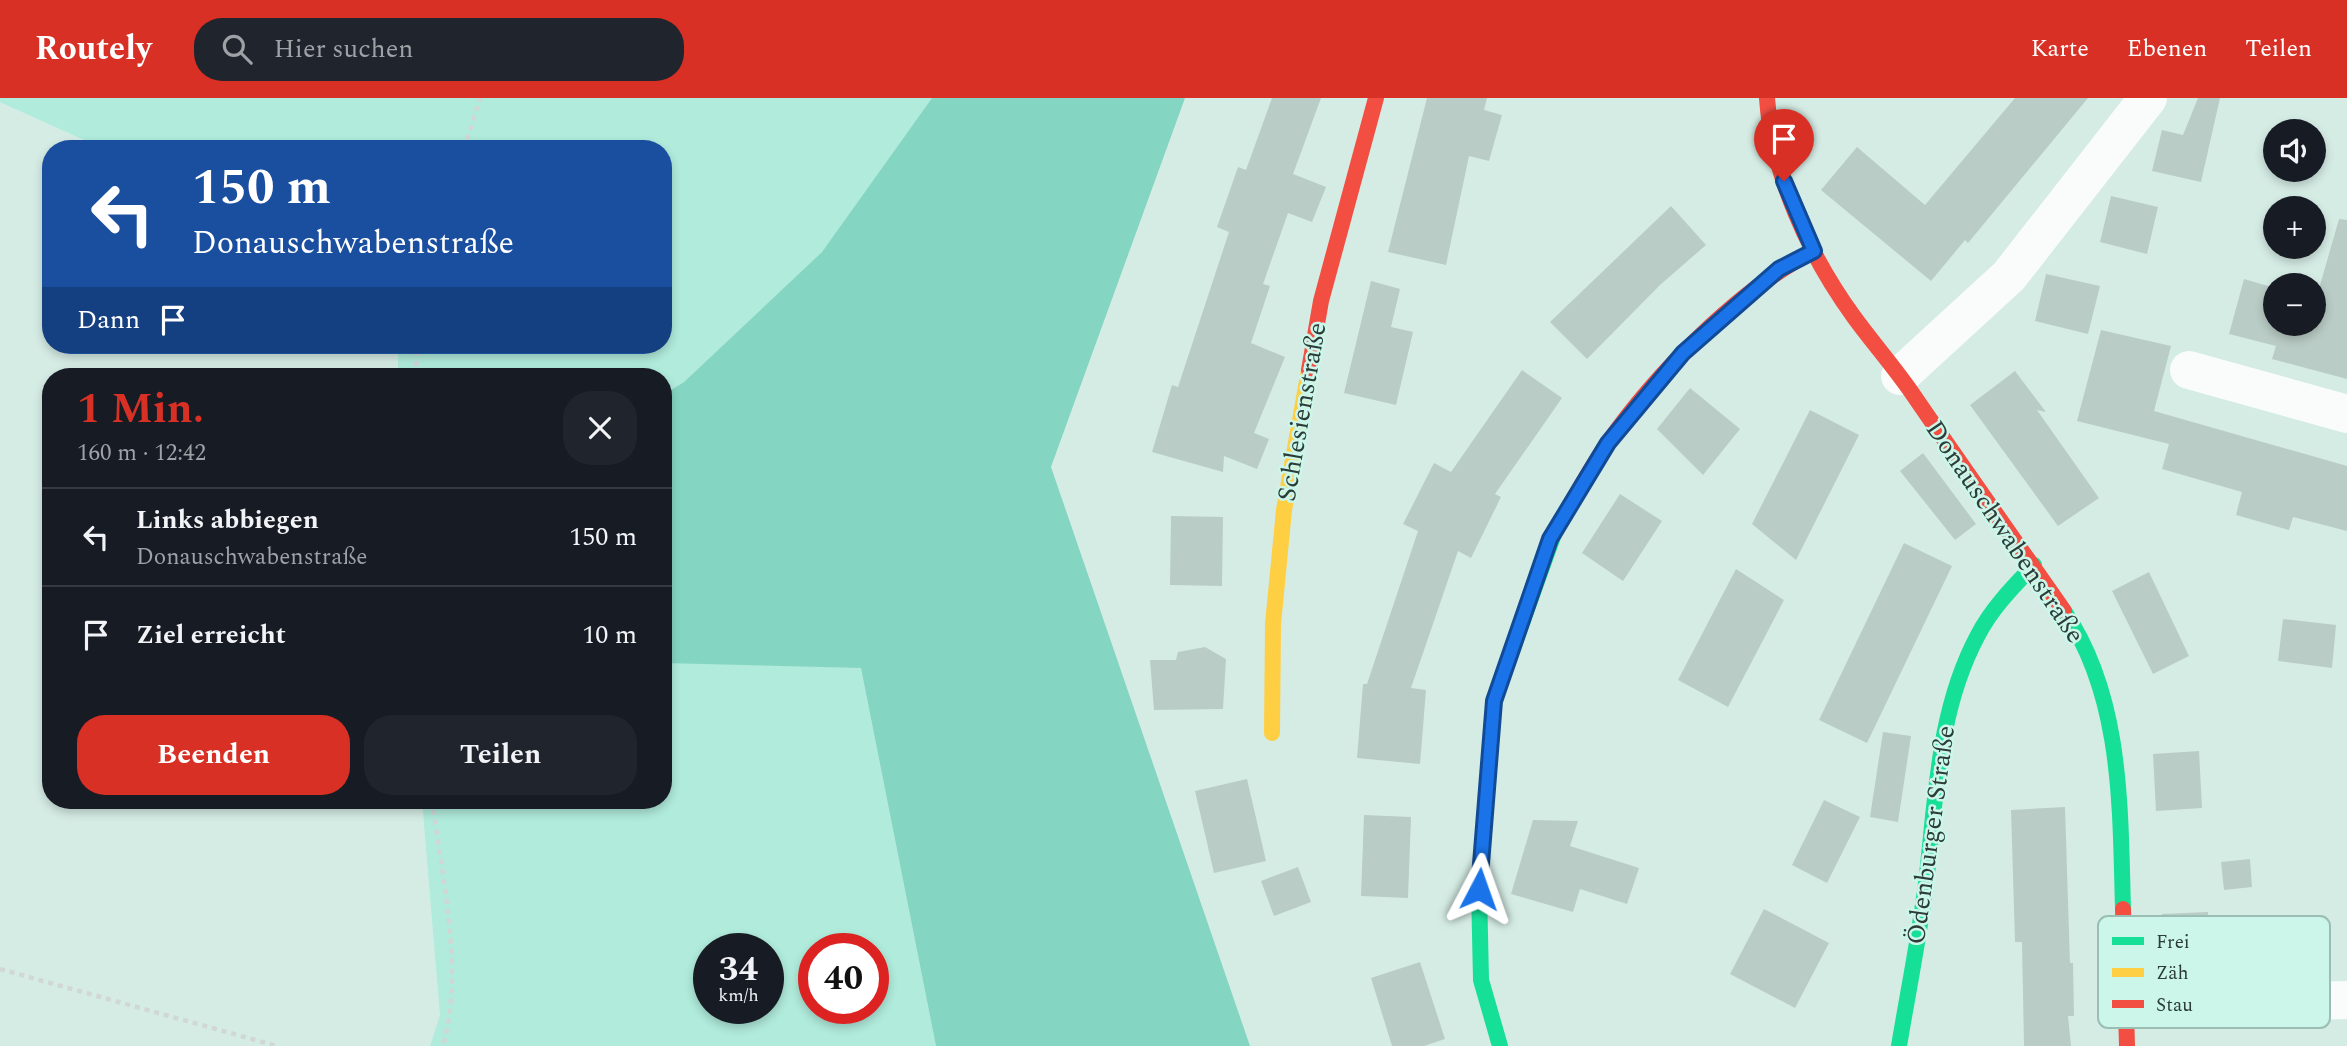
<!DOCTYPE html>
<html lang="de">
<head>
<meta charset="utf-8">
<style>
	:root { --surface:#171b24; --page:#20242c; --text:#f1f3f6; --muted:#9ea1a6; --line:#363941; --accent:#d93025 }
	body { margin:0; font-family:Spectral,serif; background:var(--page); color:var(--text); height:100vh; display:flex; flex-direction:column; font-size:26px; white-space:nowrap }
	* { box-sizing:border-box; margin:0 }
	p { font-size:23px; color:var(--muted) }
	.icon { flex:none; width:38px; height:38px; fill:none; stroke:currentColor; stroke-width:2; stroke-linecap:round; stroke-linejoin:round }
	.map { position:relative; flex:1; overflow:hidden }
	.details { position:absolute; left:42px; top:270px; width:630px; height:441px; display:flex; flex-direction:column; background:var(--surface); border-radius:28px; box-shadow:0 4px 10px #0003 }
	.details>* { flex:none }
	.hud { position:absolute; left:42px; top:42px; width:630px; height:214px; border-radius:28px; box-shadow:0 4px 10px #0003; background:#1a4fa0; color:#fff; overflow:hidden }
	.controls { position:absolute; left:2263px; top:21px; display:grid; gap:14px }
	.controls a { display:grid; place-items:center; width:63px; height:63px; border-radius:50%; background:var(--surface); box-shadow:0 4px 10px #0003; font-size:35px }
	.speed { position:absolute; left:693px; top:835px; display:flex; gap:14px; font-size:35px; font-weight:700; text-align:center }
	.speed>* { display:grid; place-content:center; width:91px; height:91px; border-radius:50%; background:var(--surface); box-shadow:0 4px 10px #0003; line-height:1 }
	.speed small { font-size:18px; font-weight:400 }
	.speed .limit { border:10px solid #d22; background:#fff; color:#111 }
	.pin { position:absolute; display:grid; place-items:center; width:60px; height:60px; color:#fff; margin:-72px -30px; border-radius:50% 50% 50% 0; rotate:-45deg; box-shadow:0 0 7px #0007 }
	.pin .icon { rotate:45deg }
	.me { position:absolute; width:77px; margin:-38px; rotate:4deg; stroke-linejoin:round; filter:drop-shadow(0 0 5px #0008) }
	.turn { display:flex; align-items:center; gap:24px; height:147px; padding:0 35px; font-size:32px }
	.turn .icon { width:91px; height:91px; stroke-width:2.5 }
	.turn b { display:block; font-size:49px; line-height:60px }
	.then { display:flex; align-items:center; height:66px; padding:0 35px; background:#0003; gap:14px; font-size:26px }
	.round { display:grid; place-items:center; flex:none; width:74px; height:74px; border-radius:28px; background:var(--page) }
	.headline { display:flex; align-items:center; justify-content:space-between; height:119px; padding:0 35px }
	h1 { font-size:42px; font-weight:700; line-height:52px; color:var(--accent) }
	.button { display:flex; gap:14px; margin-top:auto; padding:14px 35px }
	.button a { flex:1; height:80px; border-radius:28px; background:var(--accent); color:#fff; font-size:28px; font-weight:700; line-height:80px; text-align:center }
	.button a+a { background:var(--page); color:var(--text) }
	ul { padding:0; list-style:none }
	li { display:flex; align-items:center; gap:21px; height:98px; padding:0 35px; border-top:2px solid var(--line) }
	li div { flex:1 }
	li b { display:block; font-size:26px }
	li em { font-style:normal }
	header { display:flex; align-items:center; gap:42px; box-sizing:border-box; height:98px; padding:0 35px; background:var(--accent); color:#fff }
	header strong { font-size:33px }
	nav { display:flex; gap:38px; margin-inline-start:auto; font-size:24px }
	.search { width:490px; height:63px; background:var(--page); display:flex; align-items:center; gap:18px; box-sizing:border-box; padding:0 24px; border-radius:28px; color:var(--muted); font-size:26px }
	.map>svg:first-child { display:block }
	.green { fill:#b0ebdb; fill-rule:evenodd }
	.forest { fill:#85d5c3 }
	.building { fill:#baccc6 }
	.lines { fill:none; stroke-linecap:round; stroke-linejoin:round }
	.path { stroke:#d0d7d5; stroke-width:4.5; stroke-dasharray:5 5; stroke-linecap:butt }
	.street { stroke:#f9fcfb; stroke-width:38 }
	.fast { stroke:#16e098; stroke-width:16 }
	.slow { stroke:#ffcf43; stroke-width:16 }
	.jam { stroke:#f24e42; stroke-width:16 }
	.route-casing { stroke:#114b97; stroke-width:18 }
	.route { stroke:#1a73e8; stroke-width:12 }
	.labels { text-anchor:middle; dominant-baseline:central; stroke-width:5; stroke-linejoin:round; paint-order:stroke }
	.street-label { font-size:26px; fill:#2c3d38; stroke:#cbf6e9 }
	.key { fill:#cbf6e9; stroke:#9bbeb4; stroke-width:2 }
	.key-label { font-size:19px; fill:#2c3d38 }
</style>
</head>
<body>
<header>
<strong>Routely</strong>
<div class="search"><svg class="icon" aria-label="search" viewBox="0 0 24 24"><circle cx="10" cy="10" r="6"/><path d="M15 15l6 6"/></svg>Hier suchen</div>
<nav><a>Karte</a><a>Ebenen</a><a>Teilen</a></nav>
</header>
<div class="map">
<svg width="2347" height="948" viewBox="0 0 2347 948">
	<rect width="100%" height="100%" fill="#d5ece5"/>
	<!-- green -->
	<path class="green" d="M0 0H932L822 154 684 284 663 297V278H398V247H663V51H104L0 4Z
		M663 564 861 570 936 948H430L440 917 422 702H663ZM709 850H768V910H709ZM814 850H873V910H814Z"/>
	<!-- forest -->
	<path class="forest" d="M932 0H1185L1051 369 1250 948H936L861 570 663 565V297L684 284 822 154Z"/>
	<!-- building -->
	<path class="building" d="M1272 0H1321L1293 76 1326 89 1312 124 1288 115 1263 186 1270 188 1251 245 1285 259 1254 335 1269 341 1257 371 1224 358 1223 374 1152 354 1172 287 1178 289 1229 134 1217 129 1238 69 1246 72Z
		M1427 0H1487L1484 12 1502 17 1489 63 1469 58 1446 167 1388 154Z
		M2015 0H2088L1968 145 1965 142 1931 183 1821 92 1857 49 1925 107Z
		M2198 0H2220L2201 84 2152 73 2162 32 2183 37Z
		M2111 98 2158 109 2147 156 2100 144Z
		M1671 108 1706 147 1660 187 1587 261 1550 224Z
		M2339 121 2347 122V281L2272 261 2276 248 2229 236 2244 181 2275 190V226H2314V200L2316 201Z
		M2046 176 2100 188 2088 236 2035 223Z
		M1371 183 1400 191 1391 229 1413 234 1396 307 1344 295Z
		M2101 232 2171 248 2154 313 2347 368V433L2293 419 2289 432 2236 417 2242 394 2162 371 2169 346 2077 323Z
		M1522 272 1562 300 1495 396 1501 399 1471 460 1458 453 1411 590 1426 592 1420 666 1357 660 1363 586H1367L1418 433 1403 426 1434 365 1451 374Z
		M2015 273 2046 314 2037 312 2099 400 2058 428 1970 307Z
		M1690 290 1740 331 1703 377 1657 331Z
		M1810 312 1859 337 1796 462 1752 426Z
		M1923 355 1976 426 1955 442 1900 373Z
		M1620 396 1662 423 1623 483 1582 455Z
		M1171 418 1223 419 1222 488 1170 487Z
		M1904 445 1952 468 1867 645 1819 622Z
		M1736 471 1784 502 1728 609 1678 582Z
		M2149 474 2189 558 2153 576 2112 493Z
		M2283 521 2336 527 2332 570 2278 563Z
		M1205 549 1226 561 1223 611 1154 612 1150 562H1176L1178 554Z
		M1883 634 1911 638 1898 724 1870 719Z
		M2199 653 2202 710 2156 713 2153 656Z
		M1247 681 1266 763 1214 775 1195 693Z
		M1824 702 1860 719 1827 785 1792 767Z
		M2065 709 2070 865H2073L2074 918H2068L2071 948H2024L2022 844H2015L2011 712Z
		M1364 717 1411 719 1408 800 1361 798Z
		M1533 722 1578 723 1570 748 1639 770 1627 806 1580 791 1573 814 1511 796Z
		M2250 761 2252 789 2224 792 2221 764Z
		M1298 769 1311 804 1274 818 1261 783Z
		M1764 811 1829 845 1795 910 1730 876Z
		M2208 814 2209 856 2163 858 2162 816Z
		M1420 864 1445 941 1424 948H1392L1371 880Z"/>
	<g class="lines">
		<!-- path -->
		<path class="path" d="M464 51 480 0
			M416 278 417 247
			M432 702C442 778 464 873 443 948
			M0 871 277 948"/>
		<!-- street -->
		<path class="street" d="M2189 272 2347 316
			M1900 278 2009 178 2148 0
			M2126 908 2347 902"/>
		<!-- fast -->
		<path class="fast" d="M2064 513C2123 599 2120 711 2123 811
			M1500 948 1481 882 1479 791 1494 603 1555 433
			M1899 948C1908 894 1919 840 1926 785 1936 702 1937 613 1978 537 1992 510 2013 489 2034 467"/>
		<!-- slow -->
		<path class="slow" d="M1272 635 1273 526 1284 412 1309 272"/>
		<!-- jam -->
		<path class="jam" d="M1767 0C1772 77 1809 157 1854 219 1873 245 1894 269 1912 295 1962 368 2013 440 2064 513
			M1309 272 1321 203 1376 0
			M1555 433C1572 404 1588 374 1607 346 1655 277 1739 191 1814 153
			M2123 811 2127 948"/>
	</g>
	<g class="lines">
		<defs>
			<path id="route" d="M1479 791 1494 603 1550 441 1608 345 1683 255 1779 171 1814 153 1784 83"/>
		</defs>
		<!-- route casing -->
		<use href="#route" class="route-casing"/>
		<!-- route -->
		<use href="#route" class="route"/>
	</g>
	<g class="labels">
		<!-- street labels -->
		<g class="street-label">
			<text transform="translate(1302 314) rotate(-80)">Schlesienstraße</text>
			<text transform="translate(2005 434) rotate(56)">Donauschwabenstraße</text>
			<text transform="translate(1931 737) rotate(-82)">Ödenburger Straße</text>
		</g>
	</g>
	<!-- legend -->
	<rect x="2098" y="818" width="232" height="112" rx="10" class="key"/>
	<rect x="2112" y="839" width="32" height="8" fill="#16e098"/>
	<rect x="2112" y="870" width="32" height="9" fill="#ffcf43"/>
	<rect x="2112" y="902" width="32" height="8" fill="#f24e42"/>
	<g class="key-label">
		<text x="2156" y="850">Frei</text>
		<text x="2156" y="881">Zäh</text>
		<text x="2156" y="913">Stau</text>
	</g>
</svg>
<div class="controls">
<a><svg class="icon" aria-label="sound" viewBox="0 0 24 24"><path d="M4 9h4l5-4v14l-5-4H4zM17 9q2 3 0 6"/></svg></a>
<a>+</a>
<a>−</a>
</div>
<div class="speed"><div>34<small>km/h</small></div><div class="limit">40</div></div>
<div class="pin" style="left:1784px;top:83px;background:#d93025"><svg class="icon" aria-label="arrive" viewBox="0 0 24 24"><path d="M6 21V4h12l-3 4 3 4H6"/></svg></div>
<svg class="me" style="left:1479px;top:791px" viewBox="-20 -20 40 40"><path d="M0-17L14 15 0 8-14 15z" fill="#1a73e8" stroke="#fff" stroke-width="4"/></svg>
<div class="hud">
<div class="turn"><svg class="icon" aria-label="left" viewBox="0 0 24 24"><path d="M17 20v-9H6M10 6l-5 5 5 5"/></svg><div><b>150 m</b>Donauschwabenstraße</div></div>
<div class="then">Dann<svg class="icon" aria-label="arrive" viewBox="0 0 24 24"><path d="M6 21V4h12l-3 4 3 4H6"/></svg></div>
</div>
<section class="details">
<div class="headline"><div><h1>1 Min.</h1><p>160 m · 12:42</p></div><a class="round"><svg class="icon" aria-label="close" viewBox="0 0 24 24"><path d="M6 6l12 12M18 6L6 18"/></svg></a></div>
<ul>
<li><svg class="icon" aria-label="left" viewBox="0 0 24 24"><path d="M17 20v-9H6M10 6l-5 5 5 5"/></svg><div><b>Links abbiegen</b><p>Donauschwabenstraße</p></div><em>150 m</em></li>
<li><svg class="icon" aria-label="arrive" viewBox="0 0 24 24"><path d="M6 21V4h12l-3 4 3 4H6"/></svg><div><b>Ziel erreicht</b></div><em>10 m</em></li>
</ul>
<div class="button"><a>Beenden</a><a>Teilen</a></div>
</section>
</div>
</body>
</html>
